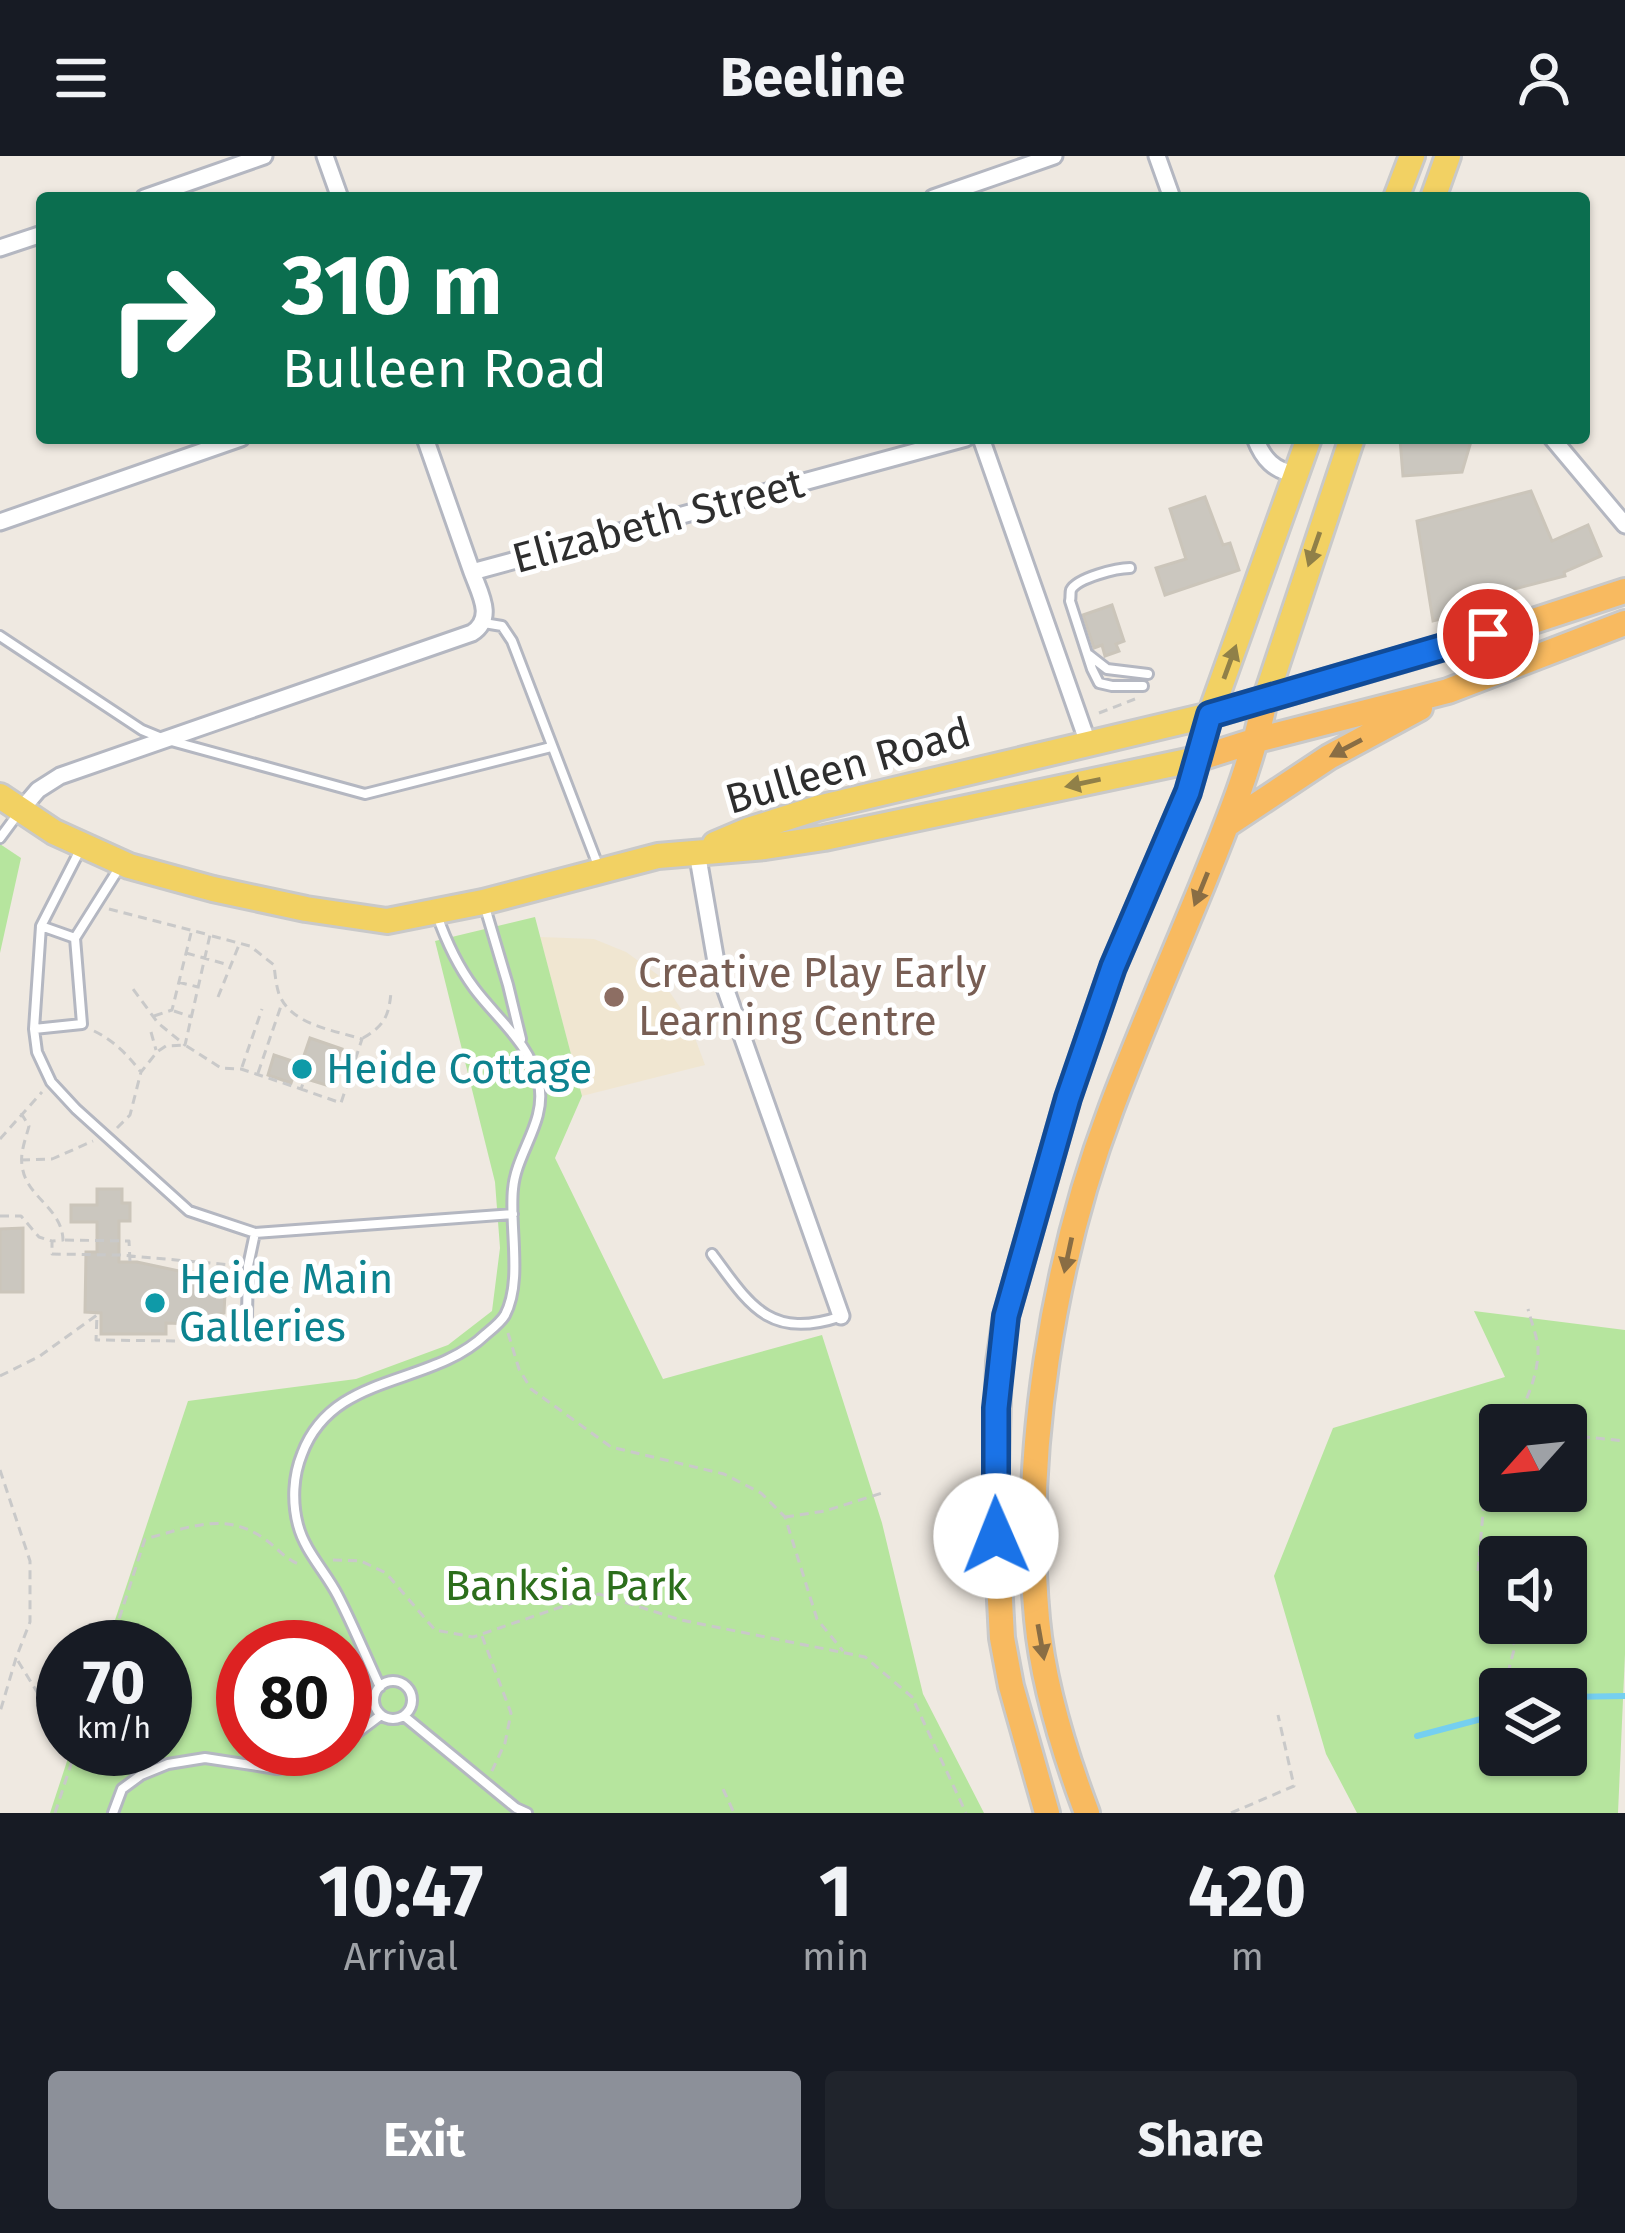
<!DOCTYPE html>
<html lang="en">
<head>
<meta charset="utf-8">
<style>
	:root { --surface:#171b24; --page:#20242c; --text:#f1f3f6; --muted:#9ea1a6; --accent:#8c9099 }
	body { margin:0; font-family:"Fira Sans",sans-serif; background:var(--page); color:var(--text); height:100vh; display:flex; flex-direction:column; font-size:45px; white-space:nowrap }
	* { box-sizing:border-box; margin:0 }
	p { font-size:39px; color:var(--muted) }
	.icon { flex:none; width:66px; height:66px; fill:none; stroke:currentColor; stroke-width:2; stroke-linecap:round; stroke-linejoin:round }
	.map { position:relative; height:1657px; overflow:hidden }
	.drawer { display:flex; flex-direction:column; background:var(--surface); flex:1 }
	.drawer>* { flex:none }
	.top-card { position:absolute; left:36px; top:36px; width:1554px; height:252px; border-radius:12px; box-shadow:0 3px 9px #0004; background:#0b6e4f; color:#fff; overflow:hidden }
	.needle { width:78px; rotate:243deg }
	.buttons { position:absolute; left:1479px; top:1248px; display:grid; gap:24px }
	.buttons a { display:grid; place-items:center; width:108px; height:108px; border-radius:12px; background:var(--surface); box-shadow:0 3px 9px #0004; font-size:60px }
	.speed { position:absolute; left:36px; top:1464px; display:flex; gap:24px; font-size:60px; font-weight:700; text-align:center }
	.speed>* { display:grid; place-content:center; width:156px; height:156px; border-radius:50%; background:var(--surface); box-shadow:0 3px 9px #0004; line-height:1 }
	.speed small { font-size:30px; font-weight:400 }
	.speed .limit { border:18px solid #d22; background:#fff; color:#111 }
	.pin { position:absolute; display:grid; place-items:center; width:102px; height:102px; color:#fff; margin:-51px; border:6px solid #fff; border-radius:50%; box-shadow:0 3px 12px #0007 }
	.me { position:absolute; width:132px; margin:-66px; rotate:359deg; stroke-linejoin:round; filter:drop-shadow(0 0 9px #0008) }
	.turn { display:flex; align-items:center; gap:42px; height:252px; padding:0 48px; font-size:54px }
	.turn .icon { width:156px; height:156px; stroke-width:2.5 }
	.turn b { display:block; font-size:84px; line-height:102px }
	.eta { display:flex; justify-content:space-evenly; align-items:center; height:204px; text-align:center }
	.eta b { font-size:72px; font-weight:700; line-height:84px }
	.primary-button { display:flex; gap:24px; margin-top:auto; padding:24px 48px }
	.primary-button a { flex:1; height:138px; border-radius:12px; background:var(--accent); color:#fff; font-size:48px; font-weight:700; line-height:138px; text-align:center }
	.primary-button a+a { background:var(--page); color:var(--text) }
	header { display:flex; justify-content:space-between; align-items:center; height:156px; padding:0 48px; background:var(--surface); font-size:54px; font-weight:700 }
	.map>svg:first-child { display:block }
	.education { fill:#f0e6d1 }
	.green { fill:#b6e59e; fill-rule:evenodd }
	.lines { fill:none; stroke-linecap:round; stroke-linejoin:round }
	.stream { stroke:#75cff0; stroke-width:6 }
	.building { fill:#cbc7bf; stroke:#cbc5ba; stroke-width:3 }
	.service-casing { stroke:#b4b7c1; stroke-width:14 }
	.minor-casing { stroke:#b4b7c1; stroke-width:21 }
	.primary-casing { stroke:#c9c9c9; stroke-width:30 }
	.trunk-casing { stroke:#c9c9c9; stroke-width:30 }
	.path { stroke:#c9c9c9; stroke-width:3; stroke-dasharray:9 6; stroke-linecap:butt }
	.service { stroke:#fff; stroke-width:8 }
	.minor { stroke:#fff; stroke-width:15 }
	.primary { stroke:#f2d163; stroke-width:24 }
	.trunk { stroke:#f8ba60; stroke-width:24 }
	.oneway { fill:#908048 }
	.oneway2 { fill:#896d44 }
	.route-casing { stroke:#114b97; stroke-width:30 }
	.route { stroke:#1a73e8; stroke-width:21 }
	.education-dot { fill:#8d6e63; stroke:#fff; stroke-width:4.5 }
	.culture-dot { fill:#0f9aa8; stroke:#fff; stroke-width:4.5 }
	.labels { text-anchor:middle; dominant-baseline:central; stroke-width:10; stroke-linejoin:round; paint-order:stroke }
	.street-label { font-size:42px; fill:#2e2e2e; stroke:#fff }
	.education-label { font-size:42px; fill:#785e54; stroke:#fff; text-anchor:start }
	.culture-label { font-size:42px; fill:#0d838f; stroke:#fff; text-anchor:start }
	.park-label { font-size:42px; fill:#2c6e1b; stroke:#fff }
</style>
</head>
<body>
<header><svg class="icon" aria-label="menu" viewBox="0 0 24 24"><path d="M4 6h16M4 12h16M4 18h16"/></svg>Beeline<svg class="icon" aria-label="person" viewBox="0 0 24 24"><circle cx="12" cy="8" r="4"/><path d="M4 21q1-7 8-7t8 7"/></svg></header>
<div class="map">
<svg width="1625" height="1657" viewBox="0 0 1625 1657">
	<rect width="100%" height="100%" fill="#efe9e1"/>
	<!-- education -->
	<path class="education" d="M540 781 594 783 626 796 658 819 688 863 705 909 582 940Z"/>
	<!-- green -->
	<path class="green" d="M0 688 21 702 0 797Z
		M535 761 582 940 555 1002 663 1223 822 1179 882 1367 923 1538 984 1657H50L71 1593H165V1491H106L188 1245 356 1223 448 1189 492 1155 500 1092 495 1026 435 785ZM243 1491H345V1593H243Z
		M1474 1155 1625 1174V1498L1618 1657H1357L1326 1598 1274 1420 1333 1272 1505 1221ZM1500 1269H1566V1335H1500ZM1500 1401H1566V1467H1500ZM1500 1533H1566V1599H1500Z"/>
	<g class="lines">
		<!-- stream -->
		<path class="stream" d="M1566 1541 1625 1540
			M1417 1580 1500 1558"/>
	</g>
	<!-- building -->
	<path class="building" d="M1472 282 1462 316 1403 320 1400 283Z
		M1531 335 1552 385 1588 369 1601 400 1564 416 1565 420 1510 434 1514 445 1433 465 1417 365Z
		M1205 341 1223 389 1230 387 1239 414 1165 439 1156 412 1186 403 1170 353Z
		M1112 449 1124 485 1116 488 1119 495 1105 500 1102 489 1094 492 1083 459Z
		M310 882 342 893 329 930 297 920Z
		M274 899 298 907 291 927 268 919Z
		M97 1033H122V1047H130V1065H119V1106H137L179 1115 221 1119 214 1138H225L224 1157 218 1158V1169L166 1167V1178H101V1157L85 1156 86 1096H97V1066H71V1049H97Z
		M23 1072V1136H0V1073Z"/>
	<g class="lines">
		<defs>
			<path id="service" d="M1130 412C1117 412 1077 422 1071 434 1070 437 1071 441 1070 445L1092 513 1099 527 1112 530H1143
				M484 467 502 470 512 485 599 712
				M0 480 142 574 164 583 365 638 551 591
				M1089 499 1107 513 1148 518
				M0 682 20 655
				M81 692 41 770 34 873 82 868 75 782 121 709
				M484 748 508 829 521 883
				M41 770 75 782
				M34 873 37 896 51 926 76 953 189 1055 255 1077 513 1058
				M712 1098C749 1148 769 1184 839 1161
				M247 1160 248 1110 255 1077
				M374 1544a19 19 0 1 1 38 0a19 19 0 1 1-38 0Z
				M380 1531C366 1501 353 1469 338 1440 326 1416 305 1396 298 1369 292 1346 293 1320 302 1298 333 1215 430 1232 486 1178 492 1173 501 1166 505 1159 523 1125 509 1070 513 1033 516 997 547 965 539 928 530 887 497 863 474 832 457 809 446 785 437 759
				M404 1560 516 1652 527 1657
				M345 1586 381 1559
				M113 1657 122 1633 141 1619 168 1608 205 1602 277 1613 303 1610 336 1593"/>
			<path id="minor" d="M325 0 340 42
				M1157 0 1172 42
				M144 42 264 0
				M933 42 1054 0
				M0 92 42 78
				M425 282 472 416
				M981 282 1088 587
				M1255 282C1263 303 1274 315 1296 318
				M1552 282 1625 369
				M0 366 241 282
				M21 654 38 634 60 620 472 477C495 462 480 438 472 416L966 282
				M697 696 716 806 841 1160"/>
			<path id="primary" d="M1396 42 1412 0
				M1433 42 1448 0
				M1265 544 1352 282
				M0 640 54 676 129 710 213 733 306 753 387 765 483 746 658 700 765 691 824 682 1197 603
				M715 688 748 674 818 652 1210 559 1309 282"/>
			<path id="trunk" d="M1197 603 1257 584 1448 535 1625 467
				M1228 668 1329 601 1420 552
				M1047 1657 1011 1530 1002 1482 995 1350 999 1206 1006 1160 1068 942 1113 811 1188 636 1210 559 1524 468 1625 435
				M1087 1657C1064 1596 1043 1529 1037 1463 1022 1299 1053 1107 1111 953 1140 876 1173 801 1204 725 1228 666 1252 607 1265 544"/>
		</defs>
		<!-- service casing -->
		<use href="#service" class="service-casing"/>
		<!-- minor casing -->
		<use href="#minor" class="minor-casing"/>
		<!-- primary casing -->
		<use href="#primary" class="primary-casing"/>
		<!-- trunk casing -->
		<use href="#trunk" class="trunk-casing"/>
		<!-- path -->
		<path class="path" d="M1099 557 1135 543
			M109 753 210 779 185 889 158 867 133 833
			M212 780 250 790 274 809C275 818 276 829 279 838 291 869 333 874 362 883L341 947 301 933
			M186 797 229 809
			M178 826 198 831
			M218 841 239 789
			M174 855 192 861
			M154 860 172 854 191 777
			M94 875C113 884 127 898 140 915
			M151 876 156 894
			M363 882C384 870 389 860 391 836
			M242 911 262 853
			M258 917 282 847
			M21 957 29 970C26 982 20 996 22 1009 25 1041 62 1051 63 1084L53 1085
			M117 972 130 959 141 916 157 896 166 890 185 889 221 912 241 913 301 933 305 922
			M0 983 42 936
			M21 1004 52 1003 93 985
			M0 1060H21L39 1081 52 1085V1098L120 1099 232 1109
			M65 1084 129 1085 130 1106
			M260 1111 274 1106
			M508 1177 519 1213 531 1233 611 1291 724 1318 761 1337 785 1361 817 1463 843 1495
			M0 1220 40 1200 97 1159 96 1184 178 1185 234 1166
			M1524 1255 1549 1269
			M1513 1269C1526 1248 1539 1217 1538 1192 1537 1180 1531 1165 1528 1153
			M1566 1279 1625 1285
			M1500 1290 1487 1310 1478 1415 1500 1460
			M0 1314 30 1405V1466L16 1502 0 1556
			M785 1361 825 1355 882 1337
			M333 1404 361 1405 386 1417 435 1474 473 1481 599 1438 681 1464 865 1501 912 1541 966 1657
			M1504 1467 1515 1490 1506 1524
			M482 1480 511 1557 505 1587 491 1617
			M110 1491 145 1383C187 1372 225 1355 263 1382 277 1391 284 1403 301 1409
			M18 1505 50 1557 63 1565
			M723 1633 734 1657
			M55 1657 76 1593
			M1231 1657 1294 1630 1278 1559"/>
		<!-- service -->
		<use href="#service" class="service"/>
		<!-- minor -->
		<use href="#minor" class="minor"/>
		<!-- primary -->
		<use href="#primary" class="primary"/>
		<!-- trunk -->
		<use href="#trunk" class="trunk"/>
	</g>
	<!-- one-way arrows -->
	<defs><path id="oneway-solid" d="M-6-.8H1V-3.2L6.5 0L1 3.2V.8H-6Z" transform="scale(3)"/></defs>
	<g class="oneway">
		<use href="#oneway-solid" transform="translate(1314 393) rotate(109)"/>
		<use href="#oneway-solid" transform="translate(1230 506) rotate(-70)"/>
		<use href="#oneway-solid" transform="translate(1083 627) rotate(168)"/>
	</g>
	<g class="oneway2">
		<use href="#oneway-solid" transform="translate(1346 592) rotate(152)"/>
		<use href="#oneway-solid" transform="translate(1201 733) rotate(112)"/>
		<use href="#oneway-solid" transform="translate(1068 1099) rotate(102)"/>
		<use href="#oneway-solid" transform="translate(1041 1486) rotate(80)"/>
	</g>
	<g class="lines">
		<defs>
			<path id="route" d="M996 1380V1252L1006 1160 1068 942 1113 811 1188 636 1210 559 1488 478"/>
		</defs>
		<!-- route casing -->
		<use href="#route" class="route-casing"/>
		<!-- route -->
		<use href="#route" class="route"/>
	</g>
	<!-- markers -->
	<circle class="education-dot" cx="614" cy="841" r="12"/>
	<g class="culture-dot">
		<circle cx="302" cy="913" r="12"/>
		<circle cx="155" cy="1147" r="12"/>
	</g>
	<g class="labels">
		<!-- street labels -->
		<g class="street-label">
			<text transform="translate(658 365) rotate(-15)">Elizabeth Street</text>
			<text transform="translate(848 610) rotate(-16)">Bulleen Road</text>
		</g>
		<!-- education labels -->
		<g class="education-label">
			<text x="638" y="817">Creative Play Early<tspan x="638" dy="48">Learning Centre</tspan></text>
		</g>
		<!-- culture labels -->
		<g class="culture-label">
			<text x="326" y="913">Heide Cottage</text>
			<text x="179" y="1123">Heide Main<tspan x="179" dy="48">Galleries</tspan></text>
		</g>
		<!-- park labels -->
		<g class="park-label">
			<text x="566" y="1430">Banksia Park</text>
		</g>
	</g>
</svg>
<div class="buttons">
<a><svg class="needle" viewBox="-14 -14 28 28"><path d="M0-13l5 13h-10z" fill="#e53935"/><path d="M0 13l5-13h-10z" fill="#9ea1a6"/></svg></a>
<a><svg class="icon" aria-label="sound" viewBox="0 0 24 24"><path d="M4 9h4l5-4v14l-5-4H4zM17 9q2 3 0 6"/></svg></a>
<a><svg class="icon" aria-label="layers" viewBox="0 0 24 24"><path d="M12 4l9 5-9 5-9-5zM3 14l9 5 9-5"/></svg></a>
</div>
<div class="speed"><div>70<small>km/h</small></div><div class="limit">80</div></div>
<div class="pin" style="left:1488px;top:478px;background:#d93025"><svg class="icon" aria-label="arrive" viewBox="0 0 24 24"><path d="M6 21V4h12l-3 4 3 4H6"/></svg></div>
<svg class="me" style="left:996px;top:1380px" viewBox="-20 -20 40 40"><circle r="19" fill="#fff"/><path d="M0-13L10 11 0 6-10 11z" fill="#1a73e8"/></svg>
<div class="top-card">
<div class="turn"><svg class="icon" aria-label="right" viewBox="0 0 24 24"><path d="M7 20v-9h11M14 6l5 5-5 5"/></svg><div><b>310 m</b>Bulleen Road</div></div>
</div>
</div>
<section class="drawer">
<div class="eta">
<div><b>10:47</b><p>Arrival</p></div>
<div><b>1</b><p>min</p></div>
<div><b>420</b><p>m</p></div>
</div>
<div class="primary-button"><a>Exit</a><a>Share</a></div>
</section>
</body>
</html>
